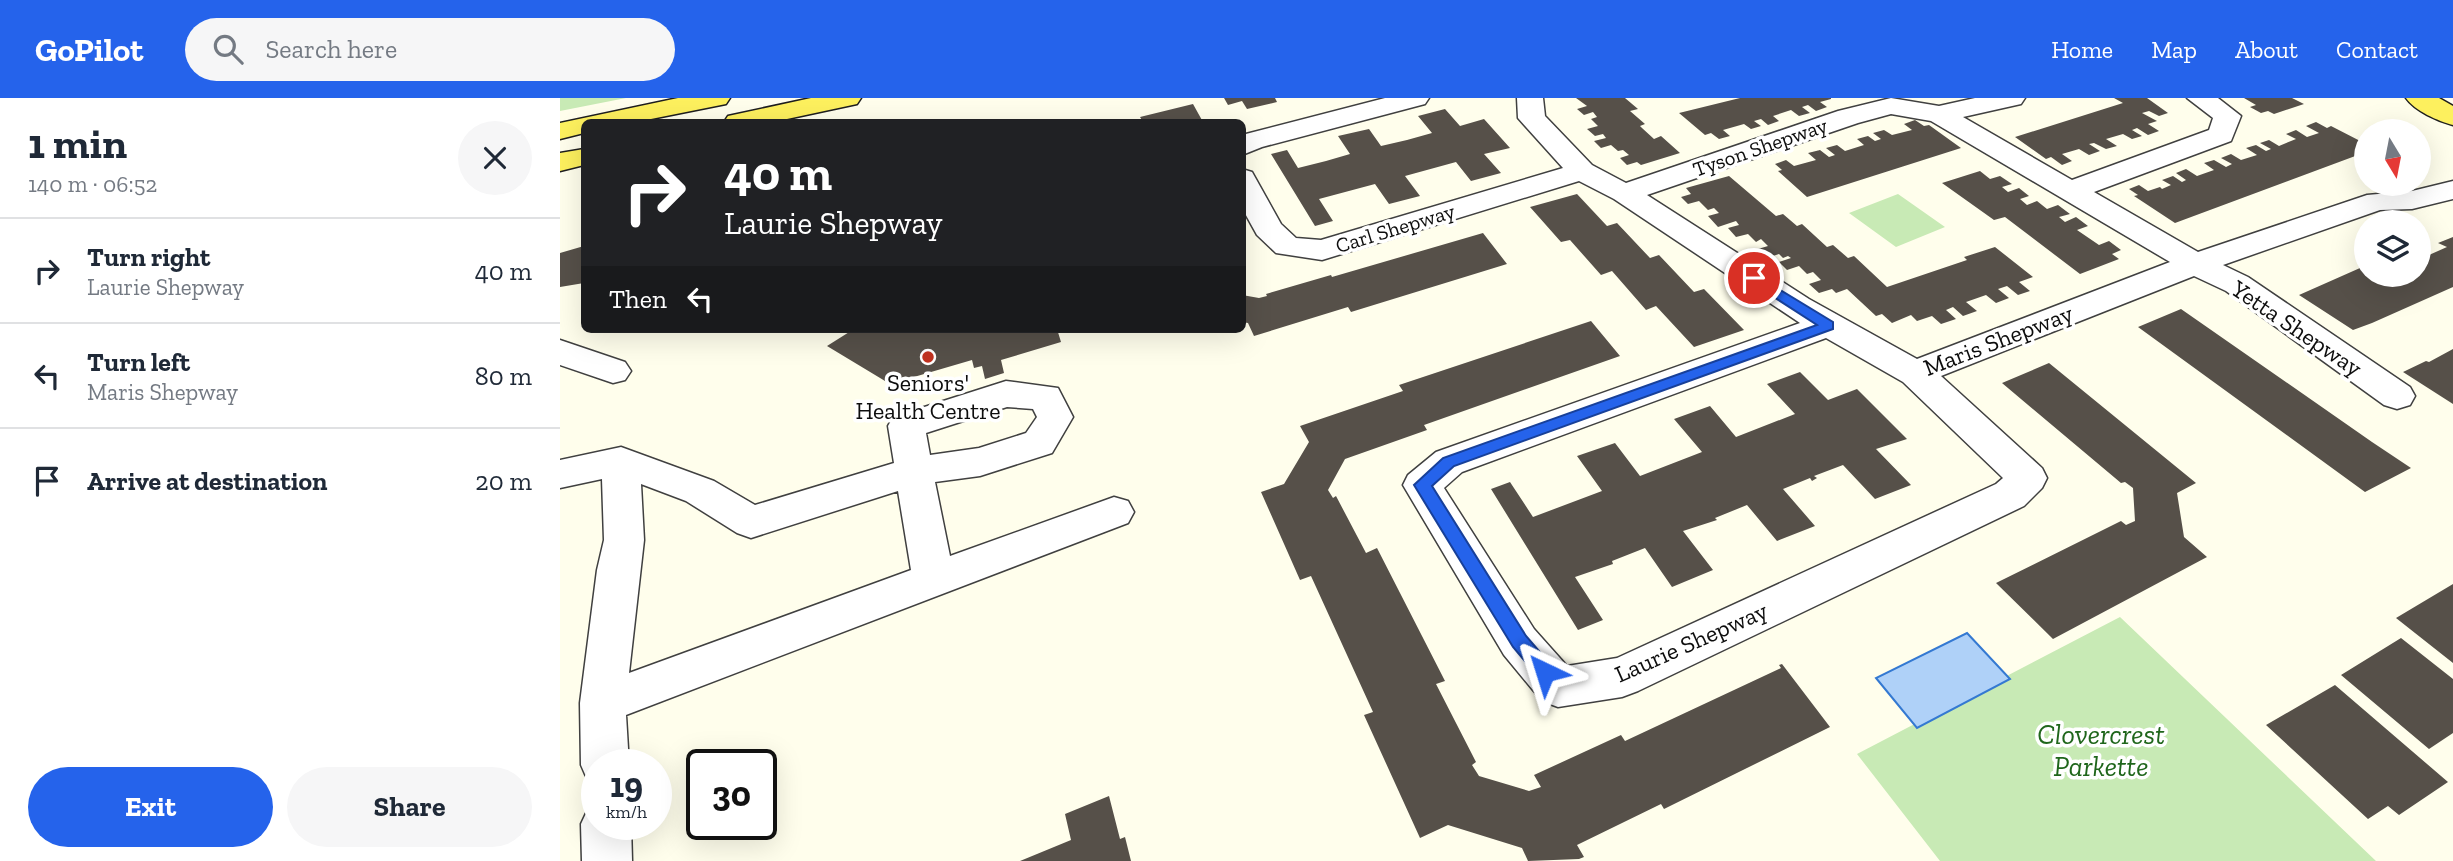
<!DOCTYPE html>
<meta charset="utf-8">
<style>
body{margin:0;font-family:"Zilla Slab",serif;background:#f6f6f7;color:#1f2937;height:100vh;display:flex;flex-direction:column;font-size:26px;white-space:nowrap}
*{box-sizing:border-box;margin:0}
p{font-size:23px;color:#747a83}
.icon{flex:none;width:38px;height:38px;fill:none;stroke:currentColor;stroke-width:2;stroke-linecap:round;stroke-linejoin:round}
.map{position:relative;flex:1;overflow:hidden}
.side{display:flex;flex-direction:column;background:#fff;width:560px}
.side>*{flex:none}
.guide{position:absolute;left:21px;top:21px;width:665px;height:214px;border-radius:10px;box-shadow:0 7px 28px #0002;background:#202124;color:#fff;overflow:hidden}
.needle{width:46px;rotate:170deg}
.fabs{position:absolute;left:1794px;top:21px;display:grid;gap:14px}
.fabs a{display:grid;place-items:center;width:77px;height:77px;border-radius:50%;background:#fff;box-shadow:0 7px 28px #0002;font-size:35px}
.speed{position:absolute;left:21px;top:651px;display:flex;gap:14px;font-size:35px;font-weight:700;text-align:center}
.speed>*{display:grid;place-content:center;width:91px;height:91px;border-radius:50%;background:#fff;box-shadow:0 7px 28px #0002;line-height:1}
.speed small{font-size:18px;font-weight:400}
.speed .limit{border:4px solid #111;border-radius:10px;background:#fff;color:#111}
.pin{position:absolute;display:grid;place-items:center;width:60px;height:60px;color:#fff;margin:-30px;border:4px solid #fff;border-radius:50%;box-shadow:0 2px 7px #0007}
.me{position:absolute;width:77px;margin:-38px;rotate:319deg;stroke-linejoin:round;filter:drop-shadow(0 0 5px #0008)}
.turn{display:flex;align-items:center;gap:24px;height:147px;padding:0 28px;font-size:32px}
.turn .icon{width:91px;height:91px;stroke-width:2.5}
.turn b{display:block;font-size:49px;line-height:60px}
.then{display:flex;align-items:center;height:66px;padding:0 28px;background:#0003;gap:14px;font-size:26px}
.round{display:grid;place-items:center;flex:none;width:74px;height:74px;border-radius:37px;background:#f6f6f7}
.overview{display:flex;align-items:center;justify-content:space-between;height:119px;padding:0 28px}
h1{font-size:42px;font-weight:800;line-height:52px}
.cta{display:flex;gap:14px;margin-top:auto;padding:14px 28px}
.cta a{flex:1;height:80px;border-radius:42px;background:#2563eb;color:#fff;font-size:28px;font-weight:800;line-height:80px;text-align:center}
.cta a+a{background:#f6f6f7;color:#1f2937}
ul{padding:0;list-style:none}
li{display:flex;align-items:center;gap:21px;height:105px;padding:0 28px;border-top:2px solid #e0e1e3}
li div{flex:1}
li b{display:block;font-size:26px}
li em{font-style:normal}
header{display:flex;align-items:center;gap:42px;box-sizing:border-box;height:98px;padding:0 35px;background:#2563eb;color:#fff}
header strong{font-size:33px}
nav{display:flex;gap:38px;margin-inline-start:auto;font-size:24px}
.search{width:490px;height:63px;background:#f6f6f7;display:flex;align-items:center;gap:18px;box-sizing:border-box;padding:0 24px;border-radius:38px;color:#747a83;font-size:26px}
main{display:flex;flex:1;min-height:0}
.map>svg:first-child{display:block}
</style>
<header>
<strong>GoPilot</strong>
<div class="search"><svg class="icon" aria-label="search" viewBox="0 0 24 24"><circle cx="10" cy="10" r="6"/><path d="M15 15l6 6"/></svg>Search here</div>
<nav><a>Home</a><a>Map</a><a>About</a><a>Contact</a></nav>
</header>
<main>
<section class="side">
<div class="overview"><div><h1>1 min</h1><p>140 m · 06:52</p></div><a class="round"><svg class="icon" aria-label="close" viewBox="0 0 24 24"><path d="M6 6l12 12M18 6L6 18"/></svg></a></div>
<ul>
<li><svg class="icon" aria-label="right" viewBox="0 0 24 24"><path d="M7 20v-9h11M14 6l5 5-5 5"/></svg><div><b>Turn right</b><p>Laurie Shepway</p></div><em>40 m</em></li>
<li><svg class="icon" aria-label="left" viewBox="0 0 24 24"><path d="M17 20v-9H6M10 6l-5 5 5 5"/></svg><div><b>Turn left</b><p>Maris Shepway</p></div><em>80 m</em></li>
<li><svg class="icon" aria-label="arrive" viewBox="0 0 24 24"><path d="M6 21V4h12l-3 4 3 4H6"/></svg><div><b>Arrive at destination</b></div><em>20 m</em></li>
</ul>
<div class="cta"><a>Exit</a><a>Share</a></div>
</section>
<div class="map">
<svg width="1893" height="763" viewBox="0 0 1893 763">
<rect width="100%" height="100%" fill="#fffeec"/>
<path fill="#c8eab5" d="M 0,0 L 66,0 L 0,13 Z
M 1338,96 L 1385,129 L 1336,149 L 1289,115 Z
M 1560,519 L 1816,763 L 1380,763 L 1297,656 Z"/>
<path fill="#afd1f8" stroke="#3479d2" stroke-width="2" d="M 1407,535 L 1450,581 L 1357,630 L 1316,580 Z"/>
<path fill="#565049" d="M 664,0 L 715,0 L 717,4 L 687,11 L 682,3 L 668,7 Z
M 1016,0 L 1065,0 L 1078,11 L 1070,13 L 1085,26 L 1080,28 L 1082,30 L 1094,41 L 1101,38 L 1120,55 L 1081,67 L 1077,64 L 1067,67 L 1060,60 L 1069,57 L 1063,52 L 1058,53 L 1051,47 L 1041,50 L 1034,43 L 1046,40 L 1043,36 L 1035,38 L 1027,31 L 1038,28 L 1031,21 L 1037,19 L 1033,14 L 1024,17 L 1017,11 L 1027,8 Z
M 1180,0 L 1271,0 L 1271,1 L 1260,4 L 1267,9 L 1256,13 L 1248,7 L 1242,9 L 1250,15 L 1239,18 L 1231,12 L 1213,18 L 1219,23 L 1208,27 L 1201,21 L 1194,23 L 1201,28 L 1191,31 L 1184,26 L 1163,32 L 1170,38 L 1159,41 L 1151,35 L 1145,37 L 1119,15 Z
M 1554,0 L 1587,0 L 1608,15 L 1599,18 L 1589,13 L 1582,15 L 1597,23 L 1588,26 L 1599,33 L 1588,37 L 1577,30 L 1572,32 L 1582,38 L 1572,41 L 1563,36 L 1546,41 L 1557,48 L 1546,51 L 1534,45 L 1529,46 L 1540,53 L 1529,57 L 1519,51 L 1502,56 L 1512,63 L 1502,67 L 1491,59 L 1486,61 L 1455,39 L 1563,5 Z
M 1684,0 L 1732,0 L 1744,6 L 1714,16 L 1708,13 L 1701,15 L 1690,9 L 1696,7 Z
M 633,6 L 643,24 L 583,24 L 580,19 Z
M 885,11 L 900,28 L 924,21 L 950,50 L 924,56 L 941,75 L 911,83 L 896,64 L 845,78 L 860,98 L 829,106 L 815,86 L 759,101 L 773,123 L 755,128 L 711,56 L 727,52 L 738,70 L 766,63 L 790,56 L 778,38 L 809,31 L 821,48 L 847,42 L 872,35 L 858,18 Z
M 1355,22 L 1364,28 L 1369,27 L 1401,50 L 1247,99 L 1218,73 L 1222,72 L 1215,66 L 1226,62 L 1234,68 L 1256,62 L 1248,55 L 1260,52 L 1269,59 L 1275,57 L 1266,50 L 1277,47 L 1285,53 L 1304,47 L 1297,41 L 1308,38 L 1315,43 L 1321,41 L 1313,35 L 1324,32 L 1332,37 L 1352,32 L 1344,26 Z
M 1756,24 L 1767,30 L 1771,28 L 1806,46 L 1806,54 L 1615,125 L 1574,98 L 1578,97 L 1569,91 L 1579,87 L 1588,93 L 1600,89 L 1602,91 L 1611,87 L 1602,82 L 1613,78 L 1622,84 L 1626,82 L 1616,75 L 1626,71 L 1637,78 L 1654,72 L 1644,65 L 1654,62 L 1666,69 L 1672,66 L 1661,60 L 1671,56 L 1681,62 L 1697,57 L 1686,50 L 1696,47 L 1706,53 L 1711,51 L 1700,45 L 1709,42 L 1719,48 L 1736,41 L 1726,36 L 1736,32 L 1747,39 L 1759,35 L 1746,28 Z
M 1420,73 L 1430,81 L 1440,78 L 1452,86 L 1442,89 L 1448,94 L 1459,90 L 1469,98 L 1460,101 L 1467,107 L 1477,103 L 1487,111 L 1498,107 L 1510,116 L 1499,119 L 1505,124 L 1516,119 L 1528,128 L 1517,132 L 1539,147 L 1549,143 L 1561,152 L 1552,156 L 1559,161 L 1520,176 L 1445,119 L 1434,122 L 1382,85 Z
M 1169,78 L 1216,118 L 1223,116 L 1237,128 L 1242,126 L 1267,149 L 1273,147 L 1288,160 L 1294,158 L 1327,189 L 1407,162 L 1404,159 L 1435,149 L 1473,179 L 1459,184 L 1470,193 L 1458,197 L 1447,188 L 1438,191 L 1449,200 L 1436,205 L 1426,197 L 1406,204 L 1417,213 L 1403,218 L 1393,209 L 1386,212 L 1396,221 L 1381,226 L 1372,218 L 1357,223 L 1351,217 L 1332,225 L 1322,216 L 1316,218 L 1287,191 L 1276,195 L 1272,191 L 1259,195 L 1249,186 L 1261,182 L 1253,174 L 1247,176 L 1239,168 L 1227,172 L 1219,164 L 1231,160 L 1228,158 L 1223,160 L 1219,156 L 1207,160 L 1198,151 L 1208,148 L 1201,141 L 1196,144 L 1188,136 L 1176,139 L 1168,130 L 1179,127 L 1176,123 L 1158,129 L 1148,118 L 1159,115 L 1154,110 L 1148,112 L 1139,103 L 1128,106 L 1121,99 L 1131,96 L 1126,90 Z
M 1017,96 L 1047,128 L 1057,125 L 1090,160 L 1099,157 L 1134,194 L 1144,191 L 1184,232 L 1134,249 L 1096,208 L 1086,212 L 1052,173 L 1041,177 L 1010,142 L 1001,144 L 970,109 Z
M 923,135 L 947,166 L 791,214 L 788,209 L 694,238 L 688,225 L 682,224 L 682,197 L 699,200 L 707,198 L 706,196 L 771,177 L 772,179 Z
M 1893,139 L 1893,189 L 1812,225 L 1793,232 L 1739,197 L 1800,170 L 1806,171 L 1806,177 L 1858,177 L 1858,151 L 1869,157 L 1887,149 L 1878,145 Z
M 24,148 L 24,185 L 0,189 L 0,155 Z
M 1621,211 L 1812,344 L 1851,370 L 1805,394 L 1578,229 Z
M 1031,223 L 1060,258 L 864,327 L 867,332 L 785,361 L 768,392 L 773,400 L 776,398 L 806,455 L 817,450 L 885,583 L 876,586 L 916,664 L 912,667 L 919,678 L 969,693 L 981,689 L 974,677 L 1061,637 L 1065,643 L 1221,570 L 1219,567 L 1222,566 L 1270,629 L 1104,711 L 1101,706 L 1017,747 L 1024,759 L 1019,761 L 968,763 L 962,750 L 888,727 L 860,740 L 804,617 L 813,614 L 751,478 L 740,482 L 701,394 L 724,386 L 749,344 L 740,328 L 843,293 L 839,287 Z
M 294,231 L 497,231 L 501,244 L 441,262 L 444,275 L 425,281 L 422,268 L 414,270 L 412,262 L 330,286 L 267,248 Z
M 1893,251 L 1893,306 L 1843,274 L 1866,263 L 1869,264 Z
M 1489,265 L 1636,385 L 1617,395 L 1624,439 L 1647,459 L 1493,541 L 1436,485 L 1561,423 L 1566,427 L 1575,423 L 1573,390 L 1565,384 L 1561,385 L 1442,285 Z
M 1240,274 L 1268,302 L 1297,291 L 1347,341 L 1316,351 L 1351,387 L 1315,401 L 1283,367 L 1254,378 L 1257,380 L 1252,383 L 1250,380 L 1223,391 L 1255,428 L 1217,443 L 1187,407 L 1155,420 L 1157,422 L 1123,433 L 1153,472 L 1112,489 L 1085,450 L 1052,463 L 1053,466 L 1047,468 L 1015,479 L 1043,522 L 1018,532 L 931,391 L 950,384 L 973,419 L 1042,393 L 1017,358 L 1055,345 L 1080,378 L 1142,354 L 1114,321 L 1150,308 L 1176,339 L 1235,316 L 1207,286 Z
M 1893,486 L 1893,565 L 1836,520 Z
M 1841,540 L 1893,581 L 1893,635 L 1869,651 L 1781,577 Z
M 1775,587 L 1888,684 L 1839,717 L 1828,708 L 1808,721 L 1706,627 Z
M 549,698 L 560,741 L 565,739 L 571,763 L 460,763 L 511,742 L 505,716 Z"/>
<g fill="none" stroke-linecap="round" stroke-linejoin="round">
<g stroke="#404040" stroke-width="3">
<path id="minor" d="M 825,0 L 869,0 L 865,6 L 702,49 L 682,57 L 682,37 Z
M 957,0 L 983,0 L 985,18 L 1032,67 L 1066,85 L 1278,13 L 1331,0 L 1379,8 L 1415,0 L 1465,0 L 1461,6 L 1403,19 L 1512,82 L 1649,32 L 1653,20 L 1627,0 L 1658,0 L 1681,18 L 1671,43 L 1534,94 L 1638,154 L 1807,97 L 1852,93 L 1893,83 L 1893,101 L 1852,111 L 1820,112 L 1663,167 L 1688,179 L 1850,289 L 1855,298 L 1850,307 L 1837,311 L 1824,307 L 1666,193 L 1634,178 L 1381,278 L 1482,370 L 1487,380 L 1482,390 L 1464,408 L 1078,593 L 1062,599 L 998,609 L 982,603 L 944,557 L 843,387 L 848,377 L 876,354 L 1240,225 L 1054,101 L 1019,83 L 762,162 L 716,155 L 697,137 L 682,110 L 682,71 L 692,74 L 721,126 L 736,140 L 761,142 L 1003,70 L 958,20 ZM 1331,16 L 1371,23 L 1610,164 L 1357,261 L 1249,201 L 1087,97 L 1298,25 ZM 1266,240 L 1343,284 L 1443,380 L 1436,386 L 1057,560 L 1007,568 L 974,531 L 884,390 L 902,374 Z
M 0,242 L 65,264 L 71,273 L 65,282 L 53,285 L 0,267 Z
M 446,283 L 498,290 L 513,319 L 492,355 L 420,378 L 375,384 L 390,458 L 554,399 L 568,403 L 574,414 L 568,425 L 66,617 L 69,667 L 37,667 L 37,686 L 28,683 L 21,667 L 20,605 L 37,472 L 44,442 L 42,381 L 0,390 L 0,362 L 61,349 L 154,383 L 195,407 L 334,365 L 328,328 L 333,319 ZM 447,309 L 473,311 L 477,319 L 466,335 L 419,350 L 370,357 L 366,335 ZM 81,386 L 126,403 L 177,435 L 191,440 L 338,393 L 351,472 L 69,575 L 84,442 Z
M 37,706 L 37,726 L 71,726 L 72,763 L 22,763 L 21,726 L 29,709 Z"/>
</g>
<g stroke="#1e1e1e" stroke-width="3">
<path id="major" d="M 118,0 L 170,0 L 166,6 L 76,24 L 24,24 L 24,35 L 0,41 L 0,25 Z
M 251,0 L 301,0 L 297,6 L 213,24 L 164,24 L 168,18 Z
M 1846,0 L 1879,0 L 1893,8 L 1893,27 C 1878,23 1855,13 1846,0 Z
M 24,51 L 24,67 L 0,73 L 0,55 Z"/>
</g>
<use href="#minor" fill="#fff" fill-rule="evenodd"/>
<use href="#major" fill="#fdf05e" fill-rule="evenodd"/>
</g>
<path fill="#2563eb" stroke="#184099" stroke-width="2" d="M 1194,176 L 1273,224 L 1273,231 L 894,368 L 872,388 L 966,538 L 992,568 L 995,574 L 992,580 L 985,582 L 979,580 L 953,549 L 854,387 L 883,360 L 1257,227 L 1189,183 L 1187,180 Z"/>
<circle fill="#c13220" stroke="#fff" stroke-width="2.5" cx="368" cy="259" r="7"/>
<g text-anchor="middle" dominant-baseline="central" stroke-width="7" stroke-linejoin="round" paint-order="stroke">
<g font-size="21" fill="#0d0d0d" stroke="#fff">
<text transform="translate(1200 49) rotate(-19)">Tyson Shepway</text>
<text transform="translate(835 130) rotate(-17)">Carl Shepway</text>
</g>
<g font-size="24" fill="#0d0d0d" stroke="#fff">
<text transform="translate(1737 230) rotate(34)">Yetta Shepway</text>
<text transform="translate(1438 242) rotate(-21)">Maris Shepway</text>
<text transform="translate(1131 544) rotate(-24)">Laurie Shepway</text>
</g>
<g font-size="24" fill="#0d0d0d" stroke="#fff">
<text x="368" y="284">Seniors'<tspan x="368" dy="28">Health Centre</tspan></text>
</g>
<g font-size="28" font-style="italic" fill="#1f661b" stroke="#fff">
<text x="1541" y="636">Clovercrest<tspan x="1541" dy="32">Parkette</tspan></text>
</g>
</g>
</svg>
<div class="fabs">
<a><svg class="needle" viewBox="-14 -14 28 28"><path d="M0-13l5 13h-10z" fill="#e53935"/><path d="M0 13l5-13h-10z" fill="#747a83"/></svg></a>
<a><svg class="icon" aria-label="layers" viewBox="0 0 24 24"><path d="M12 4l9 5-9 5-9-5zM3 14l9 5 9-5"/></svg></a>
</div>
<div class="speed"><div>19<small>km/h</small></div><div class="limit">30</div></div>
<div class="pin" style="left:1194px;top:180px;background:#d93025"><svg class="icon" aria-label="arrive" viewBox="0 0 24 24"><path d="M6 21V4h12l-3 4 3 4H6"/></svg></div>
<svg class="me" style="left:985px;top:574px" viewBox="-20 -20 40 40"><path d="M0-17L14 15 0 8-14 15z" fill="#2563eb" stroke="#fff" stroke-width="4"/></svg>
<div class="guide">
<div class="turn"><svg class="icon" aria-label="right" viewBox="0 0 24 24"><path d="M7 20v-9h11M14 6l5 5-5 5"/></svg><div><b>40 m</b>Laurie Shepway</div></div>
<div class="then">Then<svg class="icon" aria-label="left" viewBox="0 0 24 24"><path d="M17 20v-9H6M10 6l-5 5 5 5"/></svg></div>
</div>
</div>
</main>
